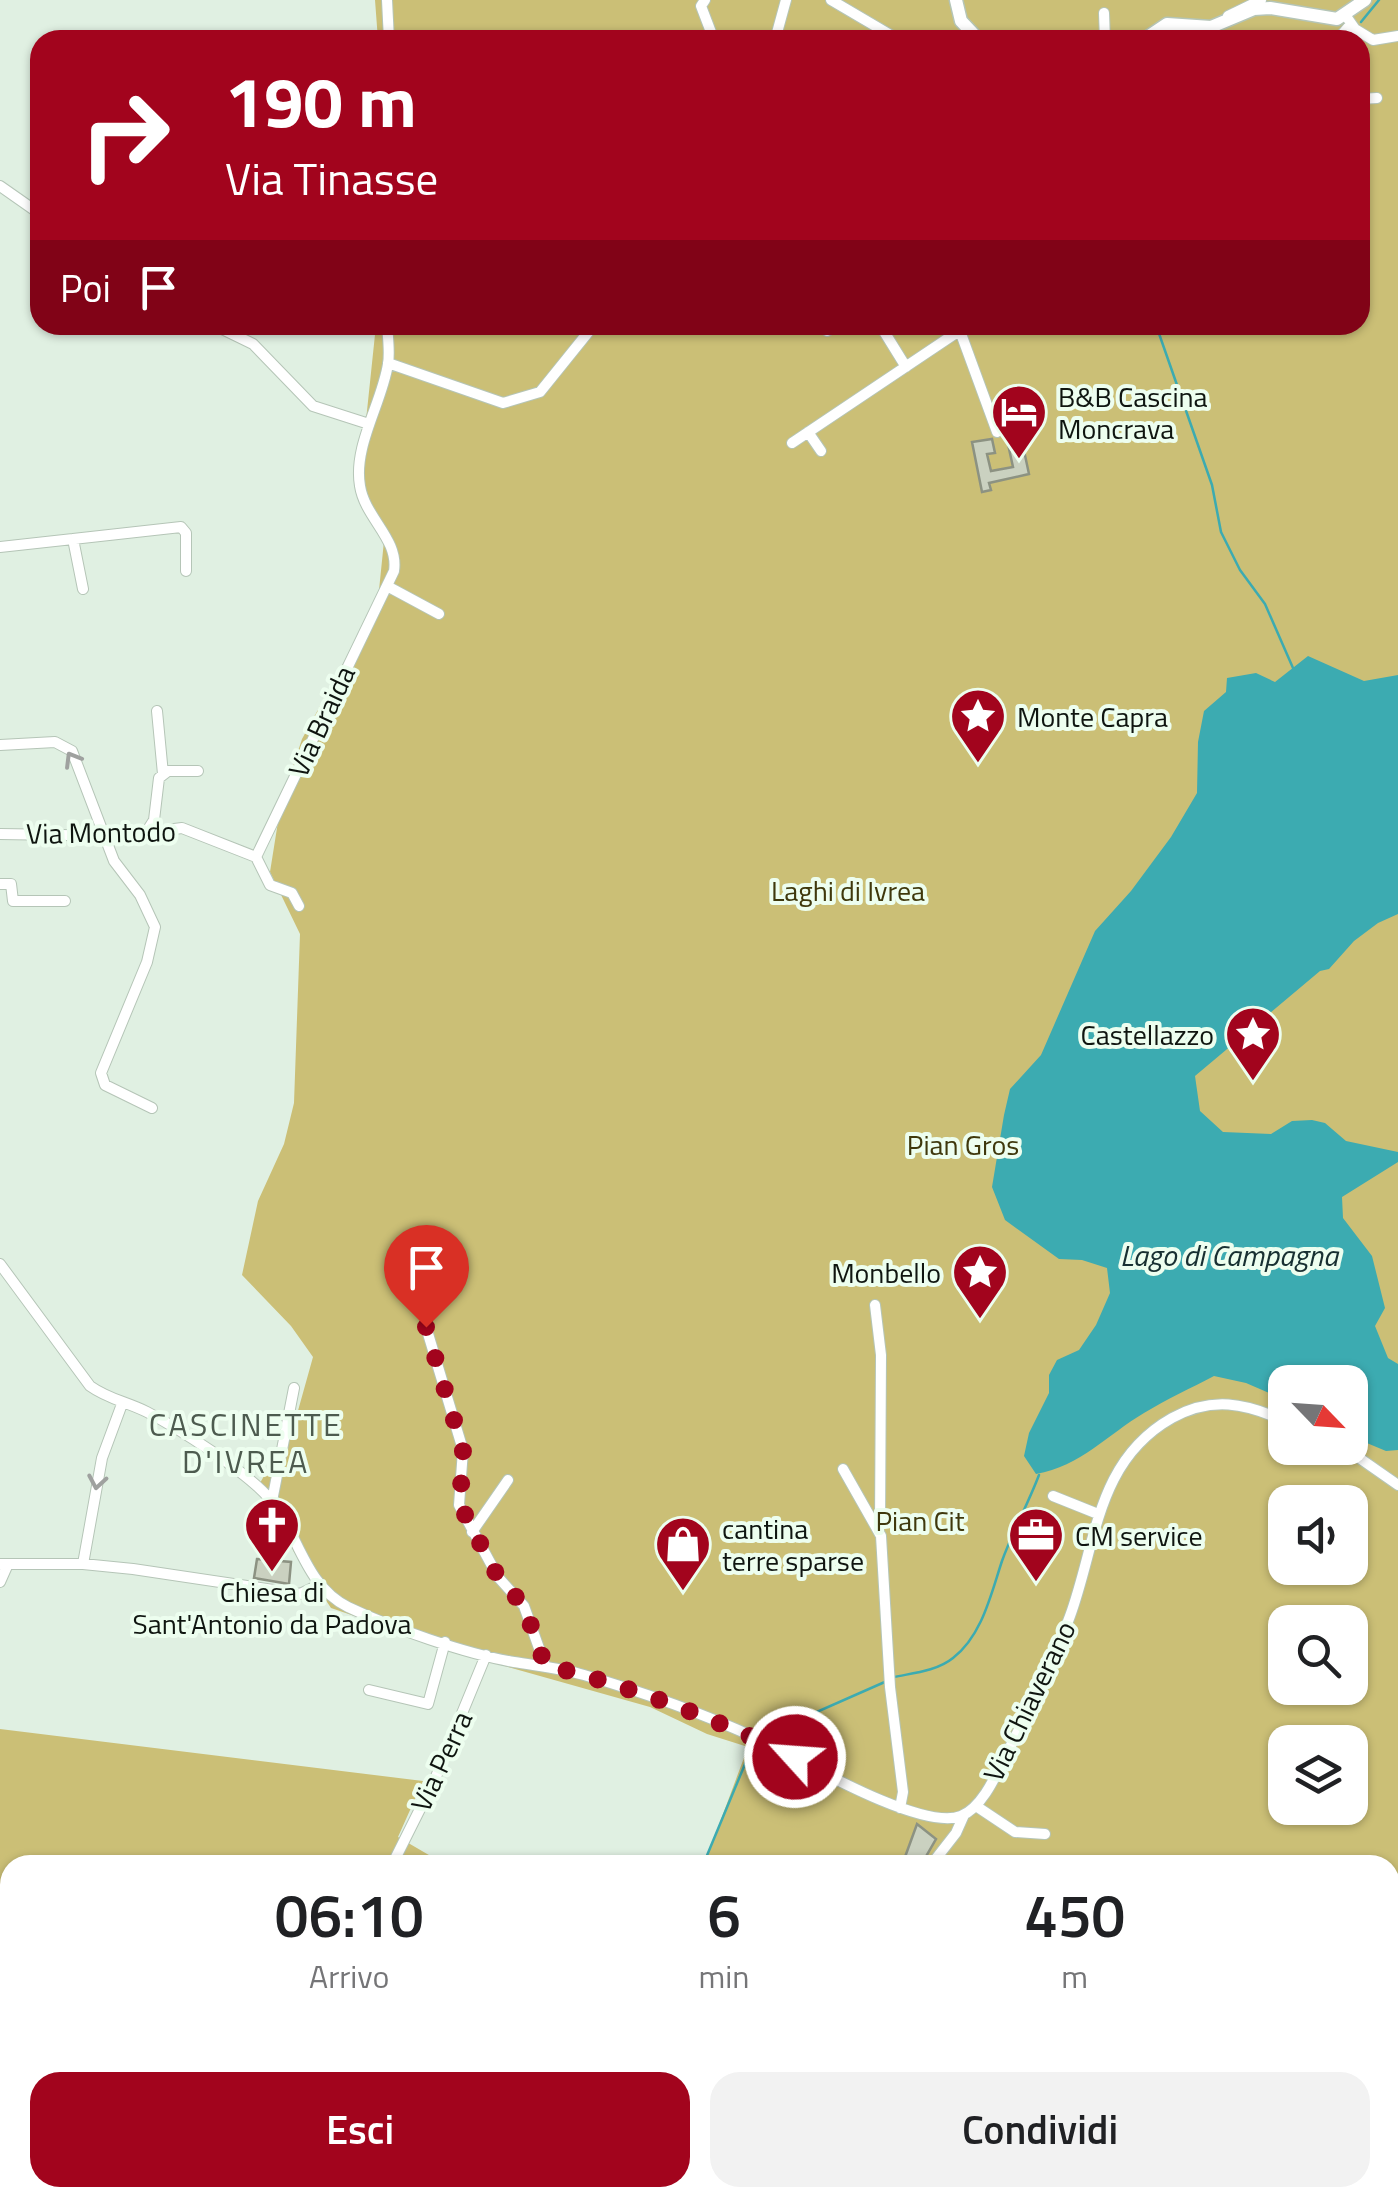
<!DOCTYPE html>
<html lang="it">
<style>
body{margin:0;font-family:"Titillium Web",sans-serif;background:#f2f2f2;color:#202124;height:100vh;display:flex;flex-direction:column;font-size:38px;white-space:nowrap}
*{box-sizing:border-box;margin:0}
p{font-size:32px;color:#757577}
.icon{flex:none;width:55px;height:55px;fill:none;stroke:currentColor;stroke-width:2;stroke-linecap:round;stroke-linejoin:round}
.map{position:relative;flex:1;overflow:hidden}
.panel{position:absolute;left:0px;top:1855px;width:1400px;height:352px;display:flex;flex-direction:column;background:#fff;border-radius:30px 30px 0 0;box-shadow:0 2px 8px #0004}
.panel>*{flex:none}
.banner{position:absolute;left:30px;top:30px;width:1340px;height:305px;border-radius:30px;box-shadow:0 2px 8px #0004;background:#a2041d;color:#fff;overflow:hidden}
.needle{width:65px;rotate:115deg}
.controls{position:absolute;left:1268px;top:1365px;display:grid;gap:20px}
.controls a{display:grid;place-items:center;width:100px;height:100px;border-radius:20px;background:#fff;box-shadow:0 2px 8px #0004;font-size:50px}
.pin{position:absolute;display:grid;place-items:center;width:85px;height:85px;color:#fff;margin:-102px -42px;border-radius:50% 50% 50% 0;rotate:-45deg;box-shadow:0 0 10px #0007}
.pin .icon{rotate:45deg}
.me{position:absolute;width:110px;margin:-55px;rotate:296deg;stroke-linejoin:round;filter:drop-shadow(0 0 8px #0008)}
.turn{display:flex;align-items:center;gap:35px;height:210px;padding:0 30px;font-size:45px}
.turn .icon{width:130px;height:130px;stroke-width:2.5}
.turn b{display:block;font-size:70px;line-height:85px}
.then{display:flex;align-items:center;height:95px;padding:0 30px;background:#0003;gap:20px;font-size:38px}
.eta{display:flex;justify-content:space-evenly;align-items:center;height:170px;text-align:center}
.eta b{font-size:60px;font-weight:600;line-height:70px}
.button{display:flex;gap:20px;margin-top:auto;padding:20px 30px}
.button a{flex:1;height:115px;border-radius:30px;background:#a2041d;color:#fff;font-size:40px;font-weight:600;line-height:115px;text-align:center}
.button a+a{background:#f2f2f2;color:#202124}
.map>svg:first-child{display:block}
</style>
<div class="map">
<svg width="1398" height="2206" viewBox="0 0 1398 2206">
<rect width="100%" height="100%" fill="#e0f0e2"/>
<path fill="#cbbf76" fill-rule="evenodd" d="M 375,0 L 1398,0 L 1398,2206 L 0,2206 L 0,1729 L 423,1781 L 398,1837 L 446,1865 L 10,1865 L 10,2198 L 1390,2198 L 1390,1865 L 704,1865 L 748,1747 L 707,1734 L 650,1707 L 483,1660 L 331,1608 L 294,1552 L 271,1502 L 257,1488 L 294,1425 L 313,1357 L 291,1326 L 242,1275 L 258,1201 L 284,1144 L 294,1103 L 300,934 L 270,872 L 281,803 L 302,739 L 378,600 L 384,541 L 359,487 L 376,325 L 1360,325 L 1360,40 L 378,40 ZM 1285,1382 L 1350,1382 L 1350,1448 L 1285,1448 ZM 1285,1502 L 1350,1502 L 1350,1568 L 1285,1568 ZM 1285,1622 L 1350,1622 L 1350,1688 L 1285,1688 ZM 1285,1742 L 1350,1742 L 1350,1808 L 1285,1808 Z"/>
<path fill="#3cabb1" d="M 1308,656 L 1364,681 L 1398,675 L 1398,914 L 1378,923 L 1354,941 L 1329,969 L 1320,971 L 1195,1076 L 1200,1111 L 1223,1132 L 1271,1134 L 1292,1121 L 1312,1120 L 1325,1123 L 1346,1141 L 1398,1152 L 1398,1162 L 1342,1197 L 1343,1218 L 1372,1256 L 1385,1308 L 1375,1326 L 1388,1358 L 1398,1364 L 1398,1450 L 1386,1451 L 1350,1436 L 1350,1382 L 1285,1382 L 1285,1400 L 1246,1383 L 1214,1376 C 1191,1388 1167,1399 1144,1413 C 1107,1435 1081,1466 1036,1474 L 1024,1456 L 1029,1433 L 1049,1393 L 1049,1375 L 1057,1360 L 1079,1350 L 1096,1325 L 1110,1293 L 1107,1268 L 1082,1260 L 1059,1259 L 1005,1220 L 992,1187 L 1004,1115 L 1010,1089 L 1041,1055 L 1095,931 L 1131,891 L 1171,837 L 1197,793 L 1198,742 L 1204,711 L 1226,692 L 1227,678 L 1256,673 L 1275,682 Z"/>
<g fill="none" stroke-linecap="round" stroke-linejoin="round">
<path stroke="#3cabb1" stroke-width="2.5" d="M 1361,22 L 1379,0
M 1156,325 L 1212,485 L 1221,532 L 1240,570 L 1265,604 L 1293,668
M 894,1677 C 913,1673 937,1671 953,1658 C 982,1636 991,1594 1002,1561 C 1012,1533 1028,1504 1039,1475
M 762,1736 L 887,1681
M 703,1865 L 755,1740
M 571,2206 L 575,2198"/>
</g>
<path fill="#cad1c0" stroke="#8c9282" stroke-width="2.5" d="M 1020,432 L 1029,474 L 989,483 L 991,490 L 982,492 L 972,442 L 992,439 L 995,453 L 987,454 L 991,471 L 1013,467 L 1006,435 Z
M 257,1559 L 291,1562 L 289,1584 L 254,1578 Z
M 917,1824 L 936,1839 L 921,1865 L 905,1857 Z"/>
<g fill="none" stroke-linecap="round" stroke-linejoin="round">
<g stroke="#b5c5b7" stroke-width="12">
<path id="minor" d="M 387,0 L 389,40
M 705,0 L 701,6 L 714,40
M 831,0 L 899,40
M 1104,13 L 1105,40
M 1228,16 L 1261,0
M 1346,16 L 1355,29 L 1373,40 L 1398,36
M 775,40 L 786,0
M 869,40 L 885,40
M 1337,40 L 1351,24
M 1360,99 L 1377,98
M 0,186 L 40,214
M 214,325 L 253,344 L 313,406 L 369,424
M 880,325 L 906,367
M 827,331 L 837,325
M 960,331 L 997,432
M 388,363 L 503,403 L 540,392 L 594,325
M 808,432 L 821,451
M 792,443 L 968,325
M 73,539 L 181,527 L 186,533 L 186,571
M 0,547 L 73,539 L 83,589
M 387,586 L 439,614
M 157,711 L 163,774
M 0,745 L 55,742 L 72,751 L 114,861 L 140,895 L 155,927 L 147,962 L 101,1073 L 105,1085 L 152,1108
M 147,831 L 154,820 L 159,778 L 168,771 L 198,771
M 0,834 L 120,836 L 182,828 L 256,857
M 256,857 L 394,571 C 399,539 365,518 360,486 C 353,446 382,403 388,364 C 390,352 388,338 387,325
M 256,857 L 270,885 L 292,893 L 299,906
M 0,884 L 11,884 L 13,901 L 65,901
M 0,1264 L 90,1386 C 108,1399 127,1402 147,1412 C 180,1429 247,1472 270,1499 C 299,1534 304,1585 348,1607 C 392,1628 466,1654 514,1662 C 538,1666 561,1668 584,1675 C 639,1691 704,1714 756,1738 C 797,1758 921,1832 961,1816 C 983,1807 997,1773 1007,1753 C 1030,1708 1053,1663 1070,1616 C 1097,1542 1096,1461 1172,1418 C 1212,1396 1245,1403 1285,1421
M 875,1305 L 881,1355 L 880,1525
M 426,1327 L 463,1450 L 459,1505 L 498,1577 L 524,1606 L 545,1665
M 1345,1448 L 1398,1485
M 843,1469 L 881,1536 L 890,1687 L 903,1792 L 900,1808
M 1053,1496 L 1098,1514
M 272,1501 L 294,1388
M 472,1532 L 508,1480
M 0,1564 L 83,1564 L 133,1569 L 300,1594 L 319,1585
M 83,1564 L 102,1458 L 122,1404
M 0,1582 L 8,1564
M 369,1690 L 428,1704 L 445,1642
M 976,1806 L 1015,1832 L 1045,1834
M 392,1865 L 435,1779 L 486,1655
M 931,1865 L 956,1833 L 964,1815
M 180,2206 L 188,2198"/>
</g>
<g stroke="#b5c5b7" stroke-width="15">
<path id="major" d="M 956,0 L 961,21 L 979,40
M 1143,40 L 1167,24 L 1211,27 L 1254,9 L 1270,8 L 1337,19 L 1365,0"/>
</g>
<use href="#minor" stroke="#fff" stroke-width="10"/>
<use href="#major" stroke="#fff" stroke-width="12"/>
</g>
<defs><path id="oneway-chevron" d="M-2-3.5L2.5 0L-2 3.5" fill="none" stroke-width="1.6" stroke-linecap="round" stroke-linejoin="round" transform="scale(2.5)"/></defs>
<g stroke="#9fa19f">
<use href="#oneway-chevron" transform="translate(72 759) rotate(-121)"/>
<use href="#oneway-chevron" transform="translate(97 1482) rotate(100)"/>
</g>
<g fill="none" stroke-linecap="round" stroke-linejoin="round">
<path stroke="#a2041d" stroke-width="18" stroke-dasharray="0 32.4" d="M 426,1327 L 463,1450 L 460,1505 L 498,1577 L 524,1606 L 545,1665 C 630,1686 716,1719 795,1757"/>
</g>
<defs>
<g id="hotel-pin" transform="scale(2.875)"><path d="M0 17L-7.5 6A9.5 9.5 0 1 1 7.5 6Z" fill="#a2041d" stroke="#edfeef"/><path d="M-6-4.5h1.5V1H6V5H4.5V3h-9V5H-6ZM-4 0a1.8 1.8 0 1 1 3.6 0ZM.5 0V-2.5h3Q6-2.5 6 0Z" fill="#fff"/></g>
<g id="sight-pin" transform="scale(2.875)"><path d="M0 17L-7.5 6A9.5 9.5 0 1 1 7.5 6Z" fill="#a2041d" stroke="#edfeef"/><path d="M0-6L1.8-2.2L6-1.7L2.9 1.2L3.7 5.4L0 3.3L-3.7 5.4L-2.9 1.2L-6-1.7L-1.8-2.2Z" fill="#fff"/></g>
<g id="church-pin" transform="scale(2.875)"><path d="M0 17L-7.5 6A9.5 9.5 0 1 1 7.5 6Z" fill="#a2041d" stroke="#edfeef"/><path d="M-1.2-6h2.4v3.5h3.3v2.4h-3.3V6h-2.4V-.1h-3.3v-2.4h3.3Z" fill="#fff"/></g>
<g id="office-pin" transform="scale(2.875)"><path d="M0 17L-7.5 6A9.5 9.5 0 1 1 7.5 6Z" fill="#a2041d" stroke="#edfeef"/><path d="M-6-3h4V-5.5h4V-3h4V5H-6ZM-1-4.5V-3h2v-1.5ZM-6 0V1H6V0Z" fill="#fff"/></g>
<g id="shop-pin" transform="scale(2.875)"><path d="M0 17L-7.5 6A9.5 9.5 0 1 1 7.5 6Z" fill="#a2041d" stroke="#edfeef"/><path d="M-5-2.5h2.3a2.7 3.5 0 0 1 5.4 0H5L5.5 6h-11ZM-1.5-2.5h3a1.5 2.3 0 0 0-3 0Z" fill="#fff"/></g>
</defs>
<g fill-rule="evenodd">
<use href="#hotel-pin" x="1019" y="412"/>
<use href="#sight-pin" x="978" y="716"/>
<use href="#sight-pin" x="1253" y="1034"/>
<use href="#sight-pin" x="980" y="1272"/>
<use href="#church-pin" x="272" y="1525"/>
<use href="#office-pin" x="1036" y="1535"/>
<use href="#shop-pin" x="683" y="1544"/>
</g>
<g text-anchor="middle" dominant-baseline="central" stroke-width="8" stroke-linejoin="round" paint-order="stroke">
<g font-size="28" fill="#0f1510" stroke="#edfeef" text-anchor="start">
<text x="1058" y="396">B&amp;B Cascina<tspan x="1058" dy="32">Moncrava</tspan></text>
<text x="1017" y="716">Monte Capra</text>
<text x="1214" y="1034" text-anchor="end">Castellazzo</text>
<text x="941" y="1272" text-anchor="end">Monbello</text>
<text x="722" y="1528">cantina<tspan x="722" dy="32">terre sparse</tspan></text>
<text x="1075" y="1535">CM service</text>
<text x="272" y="1591" text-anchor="middle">Chiesa di<tspan x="272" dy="32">Sant'Antonio da Padova</tspan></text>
</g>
<g font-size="28" fill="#0f1510" stroke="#edfeef">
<text transform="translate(321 721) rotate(-65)">Via Braida</text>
<text transform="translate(101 832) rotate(-1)">Via Montodo</text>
<text transform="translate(1029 1701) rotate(-64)">Via Chiaverano</text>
<text transform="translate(441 1761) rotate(-65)">Via Perra</text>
</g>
<g font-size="28" fill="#3f380c" stroke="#edfeef">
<text x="848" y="890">Laghi di Ivrea</text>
<text x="963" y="1144">Pian Gros</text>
<text x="920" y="1520">Pian Cit</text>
</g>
<g font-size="30" font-style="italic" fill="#183032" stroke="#edfeef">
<text x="1229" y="1255">Lago di Campagna</text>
</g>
<g font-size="32" letter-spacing="2.5" fill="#4d5b4f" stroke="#edfeef">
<text x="246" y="1424">CASCINETTE<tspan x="246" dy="37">D'IVREA</tspan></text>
</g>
</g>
</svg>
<div class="controls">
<a><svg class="needle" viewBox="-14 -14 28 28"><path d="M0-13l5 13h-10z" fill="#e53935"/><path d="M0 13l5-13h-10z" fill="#757577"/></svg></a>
<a><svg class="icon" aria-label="sound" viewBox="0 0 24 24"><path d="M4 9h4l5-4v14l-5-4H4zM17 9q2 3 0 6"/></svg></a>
<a><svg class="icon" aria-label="search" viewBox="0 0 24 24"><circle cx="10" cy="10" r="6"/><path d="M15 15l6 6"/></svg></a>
<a><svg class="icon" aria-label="layers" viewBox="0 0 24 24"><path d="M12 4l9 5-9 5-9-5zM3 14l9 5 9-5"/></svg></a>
</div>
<div class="pin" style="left:426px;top:1327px;background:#d93025"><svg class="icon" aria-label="arrive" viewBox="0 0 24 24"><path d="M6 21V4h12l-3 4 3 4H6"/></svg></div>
<svg class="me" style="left:795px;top:1757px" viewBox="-20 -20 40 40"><circle r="17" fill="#a2041d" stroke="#fff" stroke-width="3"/><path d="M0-11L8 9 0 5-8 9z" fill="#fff"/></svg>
<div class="banner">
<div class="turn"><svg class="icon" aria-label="right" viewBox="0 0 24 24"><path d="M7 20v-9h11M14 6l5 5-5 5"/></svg><div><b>190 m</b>Via Tinasse</div></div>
<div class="then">Poi<svg class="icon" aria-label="arrive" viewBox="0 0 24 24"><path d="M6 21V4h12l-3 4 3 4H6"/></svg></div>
</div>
<section class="panel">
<div class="eta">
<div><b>06:10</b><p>Arrivo</p></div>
<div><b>6</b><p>min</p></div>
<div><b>450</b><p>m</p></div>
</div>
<div class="button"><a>Esci</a><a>Condividi</a></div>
</section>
</div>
